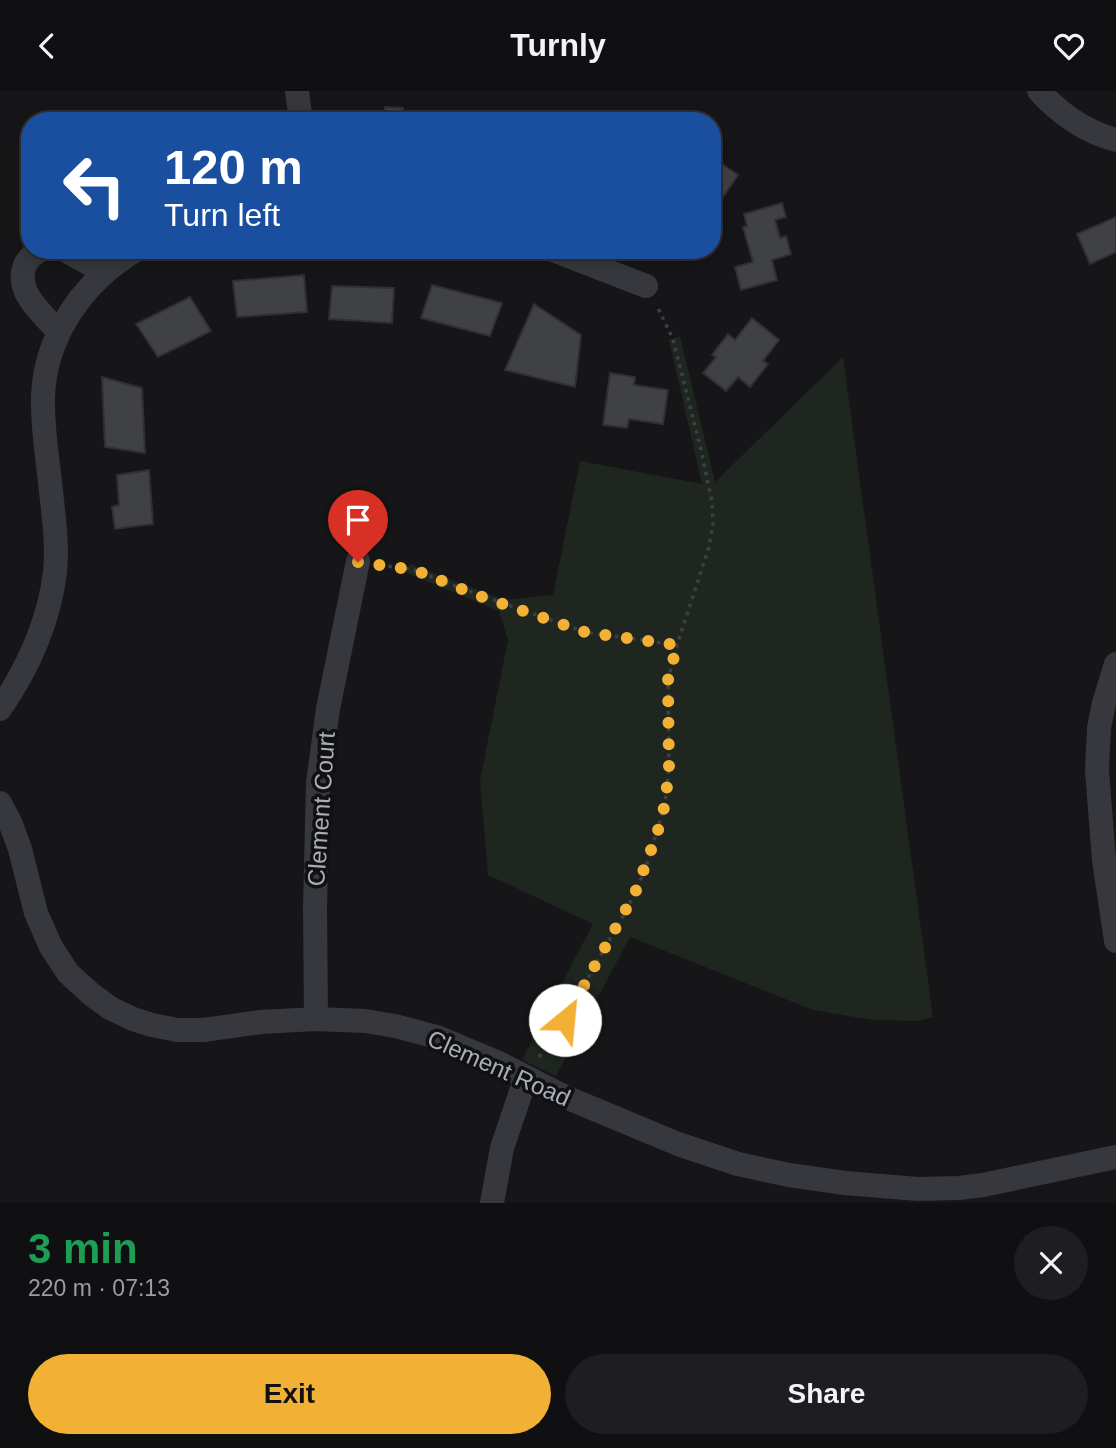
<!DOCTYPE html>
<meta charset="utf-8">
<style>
body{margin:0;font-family:Arial,sans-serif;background:#1e1e20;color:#f1f3f6;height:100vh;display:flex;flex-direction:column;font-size:26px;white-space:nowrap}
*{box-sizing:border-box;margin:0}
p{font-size:23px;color:#9c9d9f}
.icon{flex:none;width:38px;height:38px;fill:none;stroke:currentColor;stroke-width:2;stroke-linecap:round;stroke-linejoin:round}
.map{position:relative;height:1112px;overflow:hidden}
.drawer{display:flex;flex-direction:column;background:#101012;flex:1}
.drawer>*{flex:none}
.top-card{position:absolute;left:21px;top:21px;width:700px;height:147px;border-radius:28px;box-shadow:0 4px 18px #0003,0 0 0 2px #303032;background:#1a4fa0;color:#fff;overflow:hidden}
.pin{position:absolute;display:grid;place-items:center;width:60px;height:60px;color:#fff;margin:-72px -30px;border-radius:50% 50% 50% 0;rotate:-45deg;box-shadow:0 0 7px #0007}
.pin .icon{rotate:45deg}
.me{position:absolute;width:77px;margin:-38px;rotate:28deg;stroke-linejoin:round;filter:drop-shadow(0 0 5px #0008)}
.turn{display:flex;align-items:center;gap:24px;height:147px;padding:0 28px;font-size:32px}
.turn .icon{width:91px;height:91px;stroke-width:2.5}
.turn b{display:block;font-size:49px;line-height:60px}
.round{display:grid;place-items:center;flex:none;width:74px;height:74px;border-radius:37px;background:#1e1e20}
.head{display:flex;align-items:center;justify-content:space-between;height:119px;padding:0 28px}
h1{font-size:42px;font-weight:700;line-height:52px;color:#1e9e55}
.cta{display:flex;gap:14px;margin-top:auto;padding:14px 28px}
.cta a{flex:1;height:80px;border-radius:42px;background:#f2b134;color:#111;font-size:28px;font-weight:700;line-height:80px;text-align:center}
.cta a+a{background:#1e1e20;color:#f1f3f6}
header{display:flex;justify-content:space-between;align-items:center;height:91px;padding:0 28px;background:#101012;font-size:32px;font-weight:700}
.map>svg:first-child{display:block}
</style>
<header><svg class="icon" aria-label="back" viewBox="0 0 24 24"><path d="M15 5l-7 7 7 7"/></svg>Turnly<svg class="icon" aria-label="heart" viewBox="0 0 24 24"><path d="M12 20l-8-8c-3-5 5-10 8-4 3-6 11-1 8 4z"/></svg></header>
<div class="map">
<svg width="1116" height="1112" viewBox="0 0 1116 1112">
<rect width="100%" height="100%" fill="#161618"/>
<path fill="#1e261f" d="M 680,245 L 715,391 L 843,266 L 933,926 L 918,930 L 873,929 L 813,919 L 630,846 L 556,985 L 522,969 L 593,833 L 488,784 L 480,689 L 508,549 L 499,520 L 407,482 L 410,473 L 504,509 L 553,504 L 580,370 L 702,393 L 669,249 Z"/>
<path fill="#404145" stroke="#303034" stroke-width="2" d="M 385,16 L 403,17 L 403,23 L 424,24 L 424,26 L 433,27 L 433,30 L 385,30 Z
M 712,66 L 738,84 L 712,122 Z
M 782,112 L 786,126 L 775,129 L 780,147 L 786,145 L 791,163 L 772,169 L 777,189 L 741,199 L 735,176 L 753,171 L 743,136 L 747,135 L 744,123 Z
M 1116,126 L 1116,161 L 1090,173 L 1077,143 Z
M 304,184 L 307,221 L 237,226 L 233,190 Z
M 432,194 L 502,212 L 490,245 L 421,227 Z
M 332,195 L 394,197 L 392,232 L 329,228 Z
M 190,206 L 211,240 L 158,266 L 136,233 Z
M 534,213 L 581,244 L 575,296 L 505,279 Z
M 752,227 L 779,249 L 763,270 L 768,273 L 750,296 L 738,286 L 726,300 L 703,282 L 716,266 L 712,264 L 728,243 L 735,249 Z
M 610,282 L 635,286 L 634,294 L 668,299 L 663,333 L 629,328 L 627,337 L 603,334 Z
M 102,286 L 142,297 L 145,362 L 105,356 Z
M 149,379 L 153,433 L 115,438 L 112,416 L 119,414 L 117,384 Z"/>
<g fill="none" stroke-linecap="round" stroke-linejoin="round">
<path stroke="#3d3f44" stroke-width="3.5" stroke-dasharray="3.5 5" stroke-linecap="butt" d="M 380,474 L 415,479 L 449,493 L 585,541 L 677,554
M 539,966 L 564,929 L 622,827 L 635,802 L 647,773 L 665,713 L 669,677 L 668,589 L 677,554 L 709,456 L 713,433 L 712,411 L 701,359 L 673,248 L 657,215"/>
<path stroke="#37383d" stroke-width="24" d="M 297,0 L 301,30
M 1039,0 C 1060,23 1086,41 1116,49
M 41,159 C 34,162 29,166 25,174 C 14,201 43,223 59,241
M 65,159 L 104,181
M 553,159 L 646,195
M 1116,573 L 1104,612 L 1099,637 L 1097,679 L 1104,769 L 1116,850
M 0,618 C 28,577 49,531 55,481 C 58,451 53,421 50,391 C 47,363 42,334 43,306 C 45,244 84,190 136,159
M 0,712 L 10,731 L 20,758 L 36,822 L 51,856 L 68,882 L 91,903 L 110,917 L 133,928 L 152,934 L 177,939 L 203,939 L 261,931 L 316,928 L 365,930 L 395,935 L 437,946 L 499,972 L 563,1005 L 678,1053 L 738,1073 L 789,1084 L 845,1092 L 918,1098 L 959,1097 L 983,1094 L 1116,1066
M 316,928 L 315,816 L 318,692 L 328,618 L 358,470
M 492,1112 L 502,1057 L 526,986"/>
</g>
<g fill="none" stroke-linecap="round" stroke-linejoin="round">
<path stroke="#f2b134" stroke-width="12" stroke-dasharray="0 21.6" d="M 358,471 L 415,479 L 474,503 L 585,541 L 677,554 L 668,589 L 669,677 L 665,713 L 657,743 L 635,802 L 565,929"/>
</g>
<g text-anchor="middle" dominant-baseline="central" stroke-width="7" stroke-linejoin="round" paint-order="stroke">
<g font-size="24" fill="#a8adb8" stroke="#111113">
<text transform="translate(321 718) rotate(-86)">Clement Court</text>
<text transform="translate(499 977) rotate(24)">Clement Road</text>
</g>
</g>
</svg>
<div class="pin" style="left:358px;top:471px;background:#d93025"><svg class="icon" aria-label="arrive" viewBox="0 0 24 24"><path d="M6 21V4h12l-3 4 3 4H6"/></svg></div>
<svg class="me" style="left:565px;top:929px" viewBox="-20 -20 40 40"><circle r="19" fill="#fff"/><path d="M0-13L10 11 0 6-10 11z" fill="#f2b134"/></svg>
<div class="top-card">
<div class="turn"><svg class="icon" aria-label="left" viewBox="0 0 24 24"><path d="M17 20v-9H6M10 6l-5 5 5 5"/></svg><div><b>120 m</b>Turn left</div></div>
</div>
</div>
<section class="drawer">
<div class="head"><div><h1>3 min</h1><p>220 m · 07:13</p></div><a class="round"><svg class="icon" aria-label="close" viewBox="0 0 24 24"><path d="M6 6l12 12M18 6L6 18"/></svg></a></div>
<div class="cta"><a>Exit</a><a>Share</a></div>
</section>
